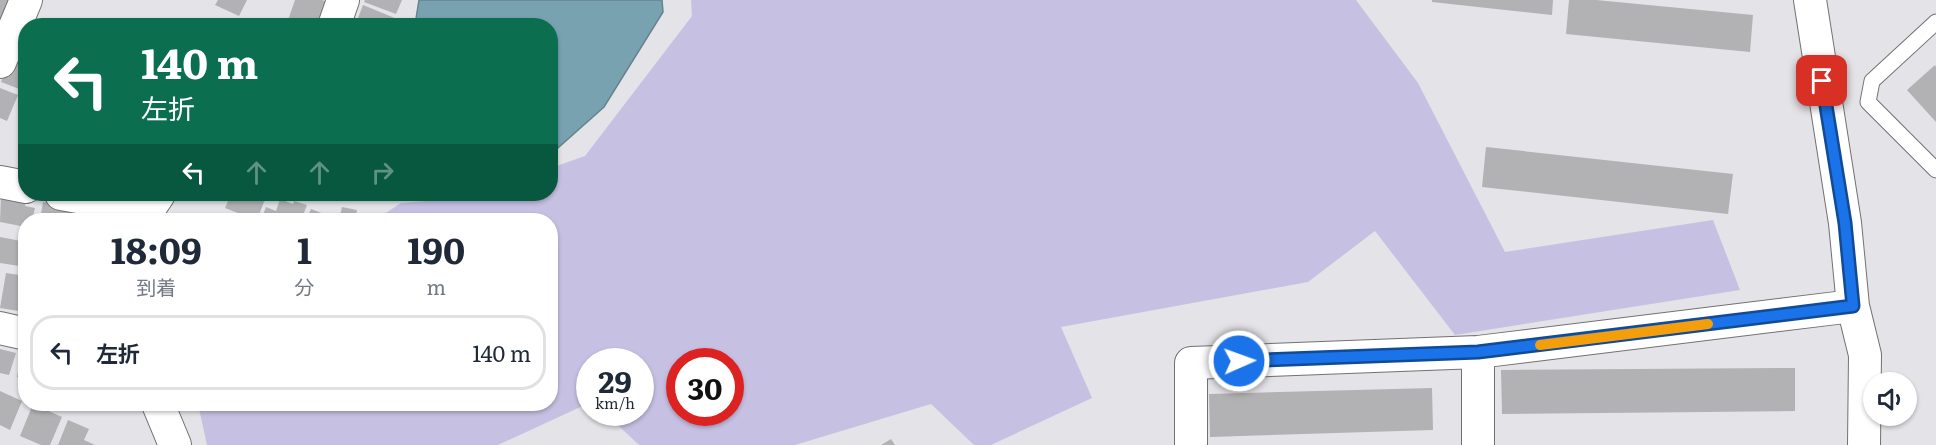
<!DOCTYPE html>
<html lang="ja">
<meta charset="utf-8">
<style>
body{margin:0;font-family:Literata,"Noto Sans JP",serif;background:#f6f6f7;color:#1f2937;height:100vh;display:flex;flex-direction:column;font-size:22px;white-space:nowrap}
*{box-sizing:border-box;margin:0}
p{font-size:20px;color:#747a83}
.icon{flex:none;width:33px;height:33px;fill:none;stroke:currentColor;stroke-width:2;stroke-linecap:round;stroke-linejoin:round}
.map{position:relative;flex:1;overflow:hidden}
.side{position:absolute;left:18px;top:213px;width:540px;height:198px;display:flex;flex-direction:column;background:#fff;border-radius:24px;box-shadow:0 2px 4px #0004}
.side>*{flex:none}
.top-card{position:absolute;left:18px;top:18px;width:540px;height:183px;border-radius:24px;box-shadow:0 2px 4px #0004;background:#0b6e4f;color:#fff;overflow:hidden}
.controls{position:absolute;left:1863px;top:372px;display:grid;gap:12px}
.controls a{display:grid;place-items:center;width:54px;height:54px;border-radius:50%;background:#fff;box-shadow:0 2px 4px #0004;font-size:30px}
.speed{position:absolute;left:576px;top:348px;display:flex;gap:12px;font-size:30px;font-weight:700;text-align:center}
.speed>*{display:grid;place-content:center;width:78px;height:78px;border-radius:50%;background:#fff;box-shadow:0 2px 4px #0004;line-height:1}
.speed small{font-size:15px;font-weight:400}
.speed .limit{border:9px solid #d22;background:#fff;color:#111}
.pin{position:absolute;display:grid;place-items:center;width:51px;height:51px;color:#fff;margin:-26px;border-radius:12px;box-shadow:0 3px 9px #0006}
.me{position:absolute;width:66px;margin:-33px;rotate:88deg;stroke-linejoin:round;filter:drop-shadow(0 0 4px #0008)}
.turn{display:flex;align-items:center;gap:21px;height:126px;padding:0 24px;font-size:27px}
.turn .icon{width:78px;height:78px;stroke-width:2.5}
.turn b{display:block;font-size:42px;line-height:51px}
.lanes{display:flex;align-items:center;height:57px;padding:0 24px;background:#0003;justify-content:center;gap:30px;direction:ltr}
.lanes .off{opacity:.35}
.eta{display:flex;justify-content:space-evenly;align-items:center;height:102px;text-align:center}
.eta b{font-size:36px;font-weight:700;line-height:42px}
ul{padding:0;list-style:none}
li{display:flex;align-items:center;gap:18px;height:75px;margin:0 12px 9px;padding:0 12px;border:3px solid #e0e1e3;border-radius:24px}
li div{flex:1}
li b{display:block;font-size:22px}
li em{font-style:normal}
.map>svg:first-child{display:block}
</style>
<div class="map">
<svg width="1936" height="445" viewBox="0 0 1936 445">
<rect width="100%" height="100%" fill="#e4e3e7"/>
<path fill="#c6c1e3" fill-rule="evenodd" d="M 691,0 L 1356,0 L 1418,83 L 1505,252 L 1713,220 L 1740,290 L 1455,335 L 1375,231 L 1308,282 L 1061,327 L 1092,398 L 991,445 L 974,445 L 931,404 L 795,445 L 639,445 L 605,413 L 640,412 L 640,362 L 590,362 L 589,403 L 498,445 L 207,445 L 198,404 L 550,404 L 550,220 L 375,220 L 401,203 L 515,194 L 550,194 L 551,168 L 585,156 L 692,16 ZM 680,362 L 730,362 L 730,412 L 680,412 Z"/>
<path fill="#79a2b1" stroke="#66838e" stroke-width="1.5" d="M 419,0 L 662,0 L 663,12 L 604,107 L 551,154 L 550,26 L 415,25 Z"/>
<path fill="#b2b1b4" d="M 0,0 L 9,0 L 0,21 Z
M 218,0 L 247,0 L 239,16 L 215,5 Z
M 295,0 L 322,0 L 327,2 L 318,26 L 286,26 Z
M 365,0 L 402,0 L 396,14 L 364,2 Z
M 1432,0 L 1553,0 L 1552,15 L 1432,2 Z
M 1569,0 L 1596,0 L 1753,15 L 1750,52 L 1566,34 Z
M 363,5 L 402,21 L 400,26 L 355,26 Z
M 14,51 L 26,56 L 26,82 L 22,90 L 1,82 Z
M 1935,65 L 1936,67 L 1936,122 L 1907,90 Z
M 0,88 L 18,95 L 7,121 L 0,118 Z
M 1486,147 L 1733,174 L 1728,214 L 1482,187 Z
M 231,194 L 267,194 L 257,220 L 246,220 L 248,217 L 225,208 Z
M 320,194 L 340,194 L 337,200 Z
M 1,196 L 26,201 L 25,206 L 35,208 L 32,220 L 26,220 L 26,227 L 0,222 Z
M 280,199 L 293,204 L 294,201 L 307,205 L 301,220 L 261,220 L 266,207 L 276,211 Z
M 43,202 L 70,207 L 68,220 L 40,220 Z
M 342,207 L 357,210 L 355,220 L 339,220 Z
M 311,209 L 332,217 L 331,220 L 306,220 Z
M 0,237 L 26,242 L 26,267 L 0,263 Z
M 6,273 L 26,276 L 25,312 L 0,308 Z
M 0,349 L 16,353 L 9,375 L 0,373 Z
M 20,364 L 26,366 L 26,379 L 17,377 Z
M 1795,368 L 1795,411 L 1502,414 L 1501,370 Z
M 1432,388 L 1433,430 L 1210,437 L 1209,394 Z
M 0,391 L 22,401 L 10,430 L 0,425 Z
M 33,404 L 62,417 L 50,445 L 41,445 L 20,436 Z
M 68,420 L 89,429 L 84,440 L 95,445 L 58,445 Z
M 891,439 L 895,445 L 881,445 Z"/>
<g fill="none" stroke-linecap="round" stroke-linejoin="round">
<g stroke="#717174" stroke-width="17">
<path id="service" d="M 1936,22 L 1872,81 L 1868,102 L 1936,170"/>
</g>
<g stroke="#717174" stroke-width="34">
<path id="minor" d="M 1810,0 L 1845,223 L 1853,306 L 1865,355 L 1864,445
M 334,26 L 343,0
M 0,62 L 26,0
M 0,182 L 26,187
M 61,194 L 100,201 L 151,206 L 159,194
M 0,328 L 26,334
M 158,404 L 175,445
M 1191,445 L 1191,363 L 1478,352 L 1853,306
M 1478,445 L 1478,352"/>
</g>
<use href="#service" stroke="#fff" stroke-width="15"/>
<use href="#minor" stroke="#fff" stroke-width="32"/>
</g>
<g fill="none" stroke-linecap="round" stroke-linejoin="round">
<g stroke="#114b97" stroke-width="15">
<path id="route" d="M 1239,361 L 1478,352 L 1853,306 L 1845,223 L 1822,81"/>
</g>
<use href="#route" stroke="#1a73e8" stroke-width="10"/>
<path stroke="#f59e0b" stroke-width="10" d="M 1540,345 L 1708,324"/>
</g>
</svg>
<div class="controls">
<a><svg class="icon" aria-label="sound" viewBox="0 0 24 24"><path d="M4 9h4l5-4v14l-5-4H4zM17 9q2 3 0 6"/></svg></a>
</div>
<div class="speed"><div>29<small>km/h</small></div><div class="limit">30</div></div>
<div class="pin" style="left:1822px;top:81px;background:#d93025"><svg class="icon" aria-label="arrive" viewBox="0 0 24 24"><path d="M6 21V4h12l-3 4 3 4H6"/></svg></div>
<svg class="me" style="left:1239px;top:361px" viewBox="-20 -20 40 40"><circle r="17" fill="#1a73e8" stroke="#fff" stroke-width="3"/><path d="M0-11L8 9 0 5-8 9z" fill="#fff"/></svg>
<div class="top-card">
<div class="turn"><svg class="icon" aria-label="left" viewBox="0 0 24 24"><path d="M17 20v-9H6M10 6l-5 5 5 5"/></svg><div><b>140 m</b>左折</div></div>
<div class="lanes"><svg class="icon" aria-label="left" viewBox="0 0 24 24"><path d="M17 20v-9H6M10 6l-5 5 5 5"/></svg><svg class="icon off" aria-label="ahead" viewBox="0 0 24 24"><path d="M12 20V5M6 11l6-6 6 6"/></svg><svg class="icon off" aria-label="ahead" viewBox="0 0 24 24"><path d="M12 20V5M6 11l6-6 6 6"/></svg><svg class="icon off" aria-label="right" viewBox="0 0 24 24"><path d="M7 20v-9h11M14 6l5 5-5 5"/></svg></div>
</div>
<section class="side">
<div class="eta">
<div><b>18:09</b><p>到着</p></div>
<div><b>1</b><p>分</p></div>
<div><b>190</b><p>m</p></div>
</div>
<ul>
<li><svg class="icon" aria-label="left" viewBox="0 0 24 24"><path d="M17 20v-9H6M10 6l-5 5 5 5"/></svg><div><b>左折</b></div><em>140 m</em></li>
</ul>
</section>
</div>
